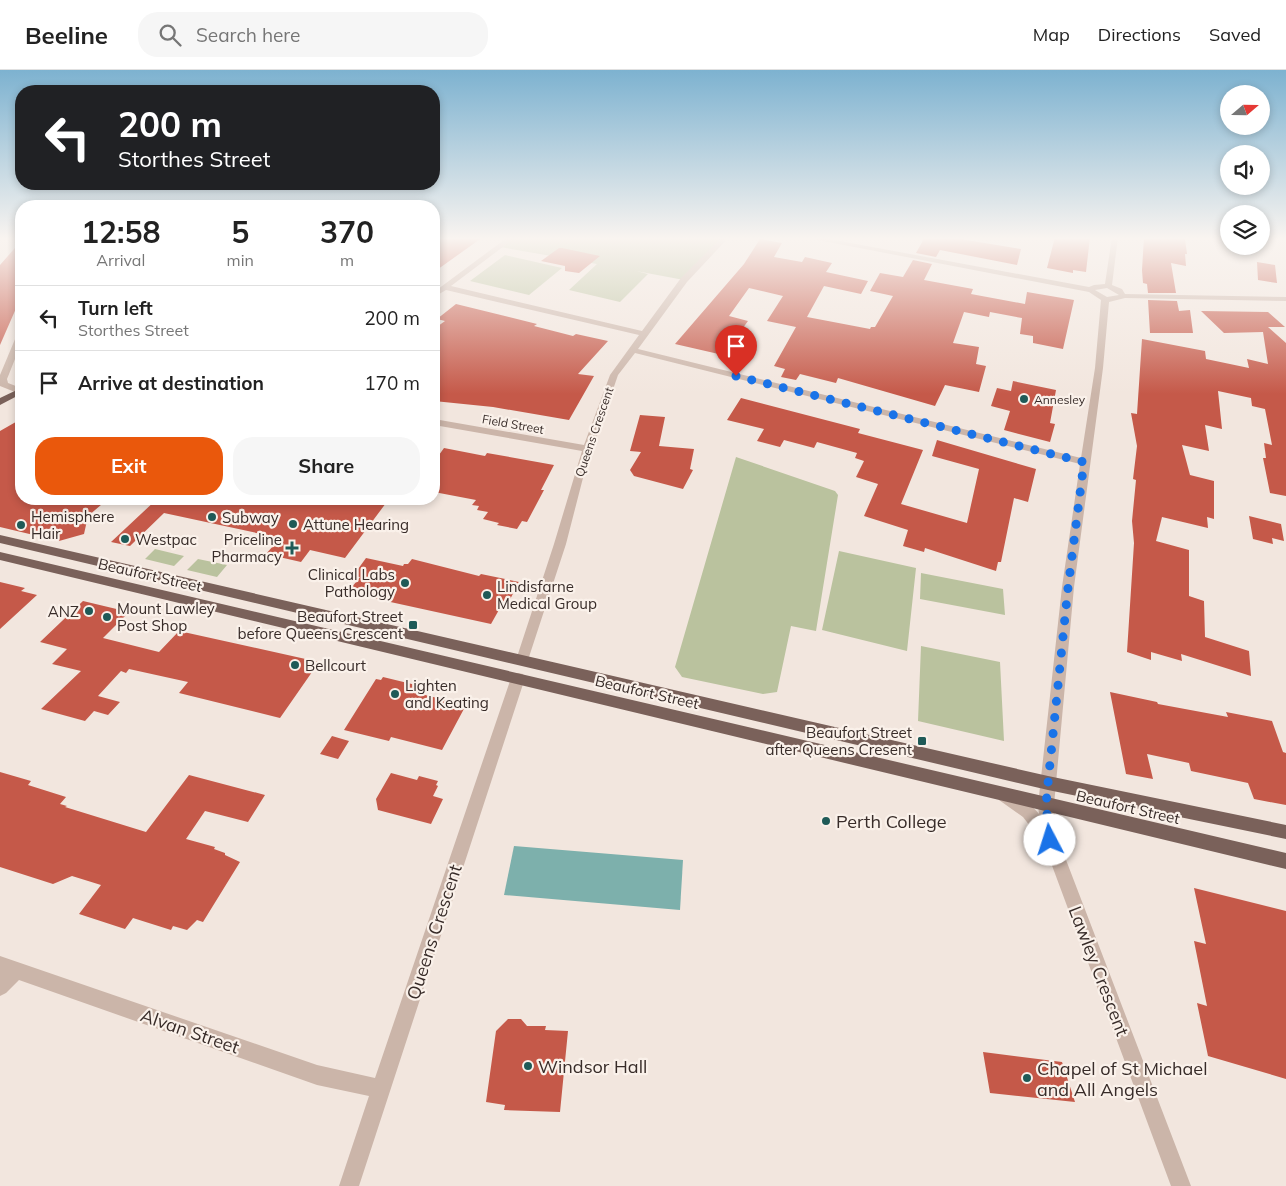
<!DOCTYPE html>
<style>
body{margin:0;font-family:Mulish,sans-serif;background:#f6f6f6;color:#222;height:100vh;display:flex;flex-direction:column;font-size:19px;white-space:nowrap}
*{box-sizing:border-box;margin:0}
p{font-size:16px;color:#767676}
.icon{flex:none;width:28px;height:28px;fill:none;stroke:currentColor;stroke-width:2;stroke-linecap:round;stroke-linejoin:round}
.map{position:relative;flex:1;overflow:hidden}
.drawer{position:absolute;left:15px;top:130px;width:425px;height:305px;display:flex;flex-direction:column;background:#fff;border-radius:20px;box-shadow:0 2px 8px #0003}
.drawer>*{flex:none}
.guide{position:absolute;left:15px;top:15px;width:425px;height:105px;border-radius:20px;box-shadow:0 2px 8px #0003;background:#202124;color:#fff;overflow:hidden}
.needle{width:32px;rotate:70deg}
.fabs{position:absolute;left:1220px;top:15px;display:grid;gap:10px}
.fabs a{display:grid;place-items:center;width:50px;height:50px;border-radius:50%;background:#fff;box-shadow:0 2px 8px #0003;font-size:25px}
.pin{position:absolute;display:grid;place-items:center;width:42px;height:42px;color:#fff;margin:-51px -21px;border-radius:50% 50% 50% 0;rotate:-45deg;box-shadow:0 0 5px #0007}
.pin .icon{rotate:45deg}
.me{position:absolute;width:55px;margin:-28px;rotate:355deg;stroke-linejoin:round;filter:drop-shadow(0 0 4px #0008)}
.turn{display:flex;align-items:center;gap:18px;height:105px;padding:0 20px;font-size:22px}
.turn .icon{width:65px;height:65px;stroke-width:2.5}
.turn b{display:block;font-size:35px;line-height:42px}
.eta{display:flex;justify-content:space-evenly;align-items:center;height:85px;text-align:center}
.eta b{font-size:30px;font-weight:700;line-height:35px}
.button{display:flex;gap:10px;margin-top:auto;padding:10px 20px}
.button a{flex:1;height:58px;border-radius:20px;background:#ea580c;color:#fff;font-size:20px;font-weight:700;line-height:58px;text-align:center}
.button a+a{background:#f6f6f6;color:#222}
ul{padding:0;list-style:none}
li{display:flex;align-items:center;gap:15px;height:65px;padding:0 20px;border-top:1px solid #e0e0e0}
li div{flex:1}
li b{display:block;font-size:19px}
li em{font-style:normal}
header{display:flex;align-items:center;gap:30px;box-sizing:border-box;height:70px;padding:0 25px;background:#fff;border-bottom:1px solid #e0e0e0}
header strong{font-size:24px}
nav{display:flex;gap:28px;margin-inline-start:auto;font-size:18px}
.search{width:350px;height:45px;background:#f6f6f6;display:flex;align-items:center;gap:12px;box-sizing:border-box;padding:0 18px;border-radius:20px;color:#767676;font-size:19px}
.map>svg:first-child{display:block}
</style>
<header>
<strong>Beeline</strong>
<div class="search"><svg class="icon" aria-label="search" viewBox="0 0 24 24"><circle cx="10" cy="10" r="6"/><path d="M15 15l6 6"/></svg>Search here</div>
<nav><a>Map</a><a>Directions</a><a>Saved</a></nav>
</header>
<div class="map">
<svg width="1286" height="1116" viewBox="0 0 1286 1116">
<rect width="100%" height="100%" fill="#f2e6de"/>
<path fill="#bac29e" d="M 513,167 L 725,167 L 684,210 L 636,201 L 648,204 L 620,232 L 569,220 L 597,194 L 500,177 Z
M 505,185 L 562,198 L 529,225 L 470,211 Z
M 736,387 L 835,421 L 838,425 L 816,561 L 791,556 L 777,622 L 763,624 L 682,607 L 675,597 Z
M 155,479 L 184,486 L 174,496 L 145,489 Z
M 839,481 L 916,498 L 907,581 L 822,560 Z
M 198,489 L 227,495 L 217,507 L 187,500 Z
M 921,503 L 1003,519 L 1005,545 L 920,529 Z
M 921,576 L 1000,592 L 1004,671 L 918,651 Z"/>
<path fill="#7db0ac" d="M 514,776 L 683,790 L 680,840 L 504,825 Z"/>
<path fill="#c55949" d="M 434,167 L 483,167 L 434,202 Z
M 925,167 L 948,167 L 1021,179 L 1017,195 L 940,180 L 936,187 L 916,183 Z
M 1055,167 L 1090,167 L 1086,202 L 1073,200 L 1073,203 L 1047,198 Z
M 1144,167 L 1185,169 L 1187,184 L 1185,184 L 1186,196 L 1171,193 L 1176,223 L 1148,223 L 1147,214 L 1143,213 L 1142,200 Z
M 760,169 L 782,173 L 774,187 L 802,192 L 805,187 L 832,193 L 826,202 L 868,211 L 861,224 L 824,216 L 807,247 L 870,259 L 871,257 L 875,257 L 893,226 L 870,221 L 880,203 L 903,207 L 913,190 L 932,194 L 924,210 L 973,219 L 971,224 L 1025,234 L 1027,222 L 1074,230 L 1063,279 L 1033,273 L 1033,266 L 1020,264 L 1022,248 L 990,242 L 989,247 L 964,242 L 953,273 L 979,277 L 976,294 L 986,296 L 979,322 L 945,315 L 935,336 L 838,308 L 836,313 L 800,304 L 796,310 L 781,307 L 785,299 L 774,296 L 796,257 L 767,251 L 783,226 L 749,218 L 729,246 L 748,251 L 723,285 L 675,274 L 744,194 Z
M 21,171 L 21,206 L 18,215 L 20,215 L 18,219 L 21,218 L 21,227 L 0,275 L 0,195 Z
M 559,178 L 562,178 L 600,186 L 579,203 L 565,201 L 565,196 L 541,191 Z
M 1257,192 L 1275,195 L 1277,213 L 1258,210 Z
M 1148,230 L 1177,231 L 1179,241 L 1190,240 L 1193,263 L 1150,263 Z
M 456,234 L 537,254 L 534,256 L 573,266 L 576,264 L 608,271 L 578,304 L 594,306 L 569,350 L 493,337 L 434,331 L 434,259 L 445,251 L 437,249 Z
M 1201,241 L 1268,242 L 1285,257 L 1268,257 L 1286,273 L 1286,426 L 1270,423 L 1263,388 L 1266,388 L 1264,373 L 1272,375 L 1265,339 L 1252,336 L 1251,328 L 1218,321 L 1222,359 L 1205,355 L 1209,381 L 1182,375 L 1190,405 L 1214,411 L 1214,449 L 1207,447 L 1208,458 L 1162,447 L 1156,471 L 1189,480 L 1189,526 L 1204,531 L 1205,567 L 1249,581 L 1251,606 L 1181,584 L 1182,591 L 1151,582 L 1151,590 L 1127,582 L 1134,473 L 1132,451 L 1136,410 L 1133,409 L 1137,376 L 1131,343 L 1137,344 L 1142,269 L 1205,281 L 1206,289 L 1249,298 L 1247,289 L 1268,294 L 1263,262 L 1224,263 Z
M 1013,311 L 1056,320 L 1050,353 L 1055,354 L 1050,372 L 1004,360 L 1010,341 L 991,336 L 997,318 L 1011,321 Z
M 741,328 L 860,359 L 858,363 L 923,380 L 901,434 L 967,453 L 979,399 L 932,386 L 937,370 L 1036,399 L 1028,432 L 1014,428 L 1001,492 L 998,492 L 996,501 L 925,478 L 924,482 L 903,476 L 908,460 L 864,446 L 878,414 L 856,407 L 864,391 L 855,388 L 857,383 L 817,372 L 814,378 L 784,370 L 780,377 L 757,371 L 764,359 L 727,350 Z
M 640,345 L 665,347 L 659,376 L 694,379 L 690,399 L 693,400 L 683,419 L 634,406 L 630,400 L 641,382 L 630,381 Z
M 21,349 L 21,429 L 108,429 L 88,446 L 84,464 L 59,471 L 0,457 L 0,361 Z
M 444,378 L 485,386 L 487,383 L 554,395 L 541,420 L 544,420 L 527,452 L 522,451 L 517,459 L 497,455 L 499,453 L 483,449 L 488,442 L 477,440 L 479,436 L 472,435 L 476,430 L 434,422 L 434,392 Z
M 157,429 L 389,429 L 345,488 L 310,480 L 301,492 L 266,484 L 280,468 L 164,443 L 130,476 L 111,472 Z
M 1249,446 L 1281,454 L 1284,471 L 1272,468 L 1273,474 L 1253,469 Z
M 366,488 L 403,496 L 404,494 L 408,494 L 412,489 L 479,506 L 481,504 L 519,512 L 505,539 L 500,538 L 491,554 L 363,526 L 367,521 L 352,517 L 360,507 L 353,506 Z
M 0,512 L 25,518 L 21,521 L 37,525 L 0,559 Z
M 83,531 L 129,542 L 103,568 L 159,582 L 179,561 L 319,592 L 280,648 L 179,623 L 188,612 L 129,599 L 126,603 L 121,601 L 98,626 L 120,632 L 108,645 L 94,641 L 85,651 L 41,639 L 81,601 L 52,594 L 67,579 L 40,572 Z
M 383,607 L 420,616 L 417,623 L 466,635 L 442,680 L 391,667 L 389,671 L 344,660 L 376,609 L 381,610 Z
M 1110,622 L 1157,632 L 1158,634 L 1228,647 L 1226,642 L 1272,651 L 1283,682 L 1286,683 L 1286,735 L 1254,729 L 1248,713 L 1191,701 L 1189,693 L 1147,684 L 1153,709 L 1126,704 Z
M 332,666 L 349,671 L 338,689 L 320,684 Z
M 0,702 L 31,711 L 28,715 L 66,727 L 60,734 L 67,736 L 65,737 L 146,762 L 189,705 L 265,725 L 248,752 L 205,741 L 186,769 L 215,777 L 214,779 L 225,783 L 225,785 L 240,792 L 203,852 L 197,850 L 187,860 L 173,856 L 171,860 L 133,848 L 125,859 L 79,844 L 101,815 L 72,806 L 53,814 L 0,797 Z
M 391,703 L 417,710 L 419,706 L 438,711 L 436,715 L 438,716 L 433,726 L 443,729 L 431,754 L 378,740 L 376,729 Z
M 1194,818 L 1286,841 L 1286,1009 L 1208,986 L 1197,933 L 1207,936 L 1194,871 L 1206,874 Z
M 508,949 L 521,949 L 527,956 L 546,956 L 545,960 L 568,961 L 560,1042 L 504,1040 L 505,1035 L 486,1032 L 496,961 Z
M 983,982 L 1062,992 L 1075,1032 L 990,1023 Z"/>
<g fill="none" stroke-linecap="round" stroke-linejoin="round">
<path fill="#cbb5a9" fill-rule="evenodd" d="M 508,167 L 516,167 L 451,216 L 642,261 L 681,208 L 722,167 L 729,167 L 687,212 L 638,279 L 1081,388 L 1095,298 L 1101,230 L 1089,222 L 802,167 L 818,167 L 1089,217 L 1094,215 L 1105,214 L 1112,167 L 1118,167 L 1112,215 L 1122,219 L 1125,224 L 1286,227 L 1286,231 L 1125,228 L 1109,232 L 1103,298 L 1074,517 L 1054,735 L 1058,769 L 1191,1116 L 1171,1116 L 1044,774 L 1023,747 L 999,730 L 997,725 L 999,720 L 1004,718 C 1017,723 1031,734 1039,744 L 1038,735 L 1062,517 L 1080,394 L 635,283 L 618,305 L 584,404 L 566,474 L 528,590 L 527,594 L 517,594 L 516,590 L 554,474 L 582,381 L 434,355 L 434,349 L 584,375 L 610,305 L 639,265 L 446,220 L 434,227 L 434,222 ZM 1107,218 L 1119,225 L 1107,227 L 1095,220 Z
M 18,262 L 21,262 L 21,274 L 7,309 L 8,313 L 21,318 L 20,324 L 0,316 L 0,305 Z
M 518,603 L 523,604 L 525,608 L 359,1116 L 339,1116 L 369,1026 L 317,1015 L 19,910 L 6,923 L 0,926 L 0,886 L 317,995 L 375,1008 L 511,608 L 513,604 Z"/>
<path fill="#7a615a" fill-rule="evenodd" d="M 21,318 L 21,324 L 0,335 L 0,328 Z
M 0,465 L 1048,706 L 1286,755 L 1286,769 L 1048,720 L 0,473 Z
M 0,482 L 1286,783 L 1286,799 L 0,490 Z"/>
</g>
<linearGradient id="sky" x2="0" y2="1"><stop stop-color="#7db2d0"/><stop offset="0.52" stop-color="#f9f4f0"/><stop offset="1" stop-color="#f9f4f0" stop-opacity="0"/></linearGradient>
<rect width="1286" height="324" fill="url(#sky)"/>
<g fill="none" stroke-linecap="round" stroke-linejoin="round">
<path stroke="#1a73e8" stroke-width="9" stroke-dasharray="0 16.2" d="M 736,306 L 1084,392 L 1068,518 L 1048,713 L 1046,735 L 1050,770"/>
</g>
<g fill="#1f5a57" stroke="#faf1ea" stroke-width="2">
<circle cx="1024" cy="329" r="5"/>
<circle cx="212" cy="447" r="5"/>
<circle cx="293" cy="454" r="5"/>
<circle cx="21" cy="455" r="5"/>
<circle cx="125" cy="469" r="5"/>
<path d="M289.5 470.5h5v5h5v5h-5v5h-5v-5h-5v-5h5z"/>
<circle cx="405" cy="513" r="5"/>
<circle cx="487" cy="525" r="5"/>
<circle cx="89" cy="541" r="5"/>
<circle cx="107" cy="547" r="5"/>
<rect x="408" y="550" width="10" height="10" rx="2.5"/>
<circle cx="295" cy="595" r="5"/>
<circle cx="395" cy="624" r="5"/>
<rect x="917" y="666" width="10" height="10" rx="2.5"/>
<circle cx="826" cy="751" r="5"/>
<circle cx="528" cy="996" r="5"/>
<circle cx="1027" cy="1008" r="5"/>
</g>
<g text-anchor="middle" dominant-baseline="central" stroke-width="4.5" stroke-linejoin="round" paint-order="stroke">
<g font-size="12" fill="#382c29" stroke="#faf1ea" text-anchor="start">
<text x="1034" y="329">Annesley</text>
</g>
<g font-size="12" fill="#382c29" stroke="#faf1ea">
<text transform="translate(513 354) rotate(10)">Field Street</text>
<text transform="translate(594 362) rotate(-71)">Queens Crescent</text>
</g>
<g font-size="15" fill="#382c29" stroke="#faf1ea" text-anchor="start">
<text x="31" y="446">Hemisphere<tspan x="31" dy="17">Hair</tspan></text>
<text x="222" y="447">Subway</text>
<text x="303" y="454">Attune Hearing</text>
<text x="135" y="469">Westpac</text>
<text x="282" y="469" text-anchor="end">Priceline<tspan x="282" dy="17">Pharmacy</tspan></text>
<text x="395" y="504" text-anchor="end">Clinical Labs<tspan x="395" dy="17">Pathology</tspan></text>
<text x="497" y="516">Lindisfarne<tspan x="497" dy="17">Medical Group</tspan></text>
<text x="117" y="538">Mount Lawley<tspan x="117" dy="17">Post Shop</tspan></text>
<text x="79" y="541" text-anchor="end">ANZ</text>
<text x="403" y="546" text-anchor="end">Beaufort Street<tspan x="403" dy="17">before Queens Crescent</tspan></text>
<text x="305" y="595">Bellcourt</text>
<text x="405" y="615">Lighten<tspan x="405" dy="17">and Keating</tspan></text>
<text x="912" y="662" text-anchor="end">Beaufort Street<tspan x="912" dy="17">after Queens Cresent</tspan></text>
</g>
<g font-size="15" fill="#382c29" stroke="#faf1ea">
<text transform="translate(150 505) rotate(13)">Beaufort Street</text>
<text transform="translate(647 622) rotate(13)">Beaufort Street</text>
<text transform="translate(1128 737) rotate(13)">Beaufort Street</text>
</g>
<g font-size="18" fill="#382c29" stroke="#faf1ea" text-anchor="start">
<text x="836" y="751">Perth College</text>
<text x="538" y="996">Windsor Hall</text>
<text x="1037" y="998">Chapel of St Michael<tspan x="1037" dy="21">and All Angels</tspan></text>
</g>
<g font-size="18" fill="#382c29" stroke="#faf1ea">
<text transform="translate(434 862) rotate(-72)">Queens Crescent</text>
<text transform="translate(1099 901) rotate(69)">Lawley Crescent</text>
<text transform="translate(190 961) rotate(19)">Alvan Street</text>
</g>
</g>
</svg>
<div class="fabs">
<a><svg class="needle" viewBox="-14 -14 28 28"><path d="M0-13l5 13h-10z" fill="#e53935"/><path d="M0 13l5-13h-10z" fill="#767676"/></svg></a>
<a><svg class="icon" aria-label="sound" viewBox="0 0 24 24"><path d="M4 9h4l5-4v14l-5-4H4zM17 9q2 3 0 6"/></svg></a>
<a><svg class="icon" aria-label="layers" viewBox="0 0 24 24"><path d="M12 4l9 5-9 5-9-5zM3 14l9 5 9-5"/></svg></a>
</div>
<div class="pin" style="left:736px;top:306px;background:#d93025"><svg class="icon" aria-label="arrive" viewBox="0 0 24 24"><path d="M6 21V4h12l-3 4 3 4H6"/></svg></div>
<svg class="me" style="left:1050px;top:770px" viewBox="-20 -20 40 40"><circle r="19" fill="#fff"/><path d="M0-13L10 11 0 6-10 11z" fill="#1a73e8"/></svg>
<div class="guide">
<div class="turn"><svg class="icon" aria-label="left" viewBox="0 0 24 24"><path d="M17 20v-9H6M10 6l-5 5 5 5"/></svg><div><b>200 m</b>Storthes Street</div></div>
</div>
<section class="drawer">
<div class="eta">
<div><b>12:58</b><p>Arrival</p></div>
<div><b>5</b><p>min</p></div>
<div><b>370</b><p>m</p></div>
</div>
<ul>
<li><svg class="icon" aria-label="left" viewBox="0 0 24 24"><path d="M17 20v-9H6M10 6l-5 5 5 5"/></svg><div><b>Turn left</b><p>Storthes Street</p></div><em>200 m</em></li>
<li><svg class="icon" aria-label="arrive" viewBox="0 0 24 24"><path d="M6 21V4h12l-3 4 3 4H6"/></svg><div><b>Arrive at destination</b></div><em>170 m</em></li>
</ul>
<div class="button"><a>Exit</a><a>Share</a></div>
</section>
</div>
